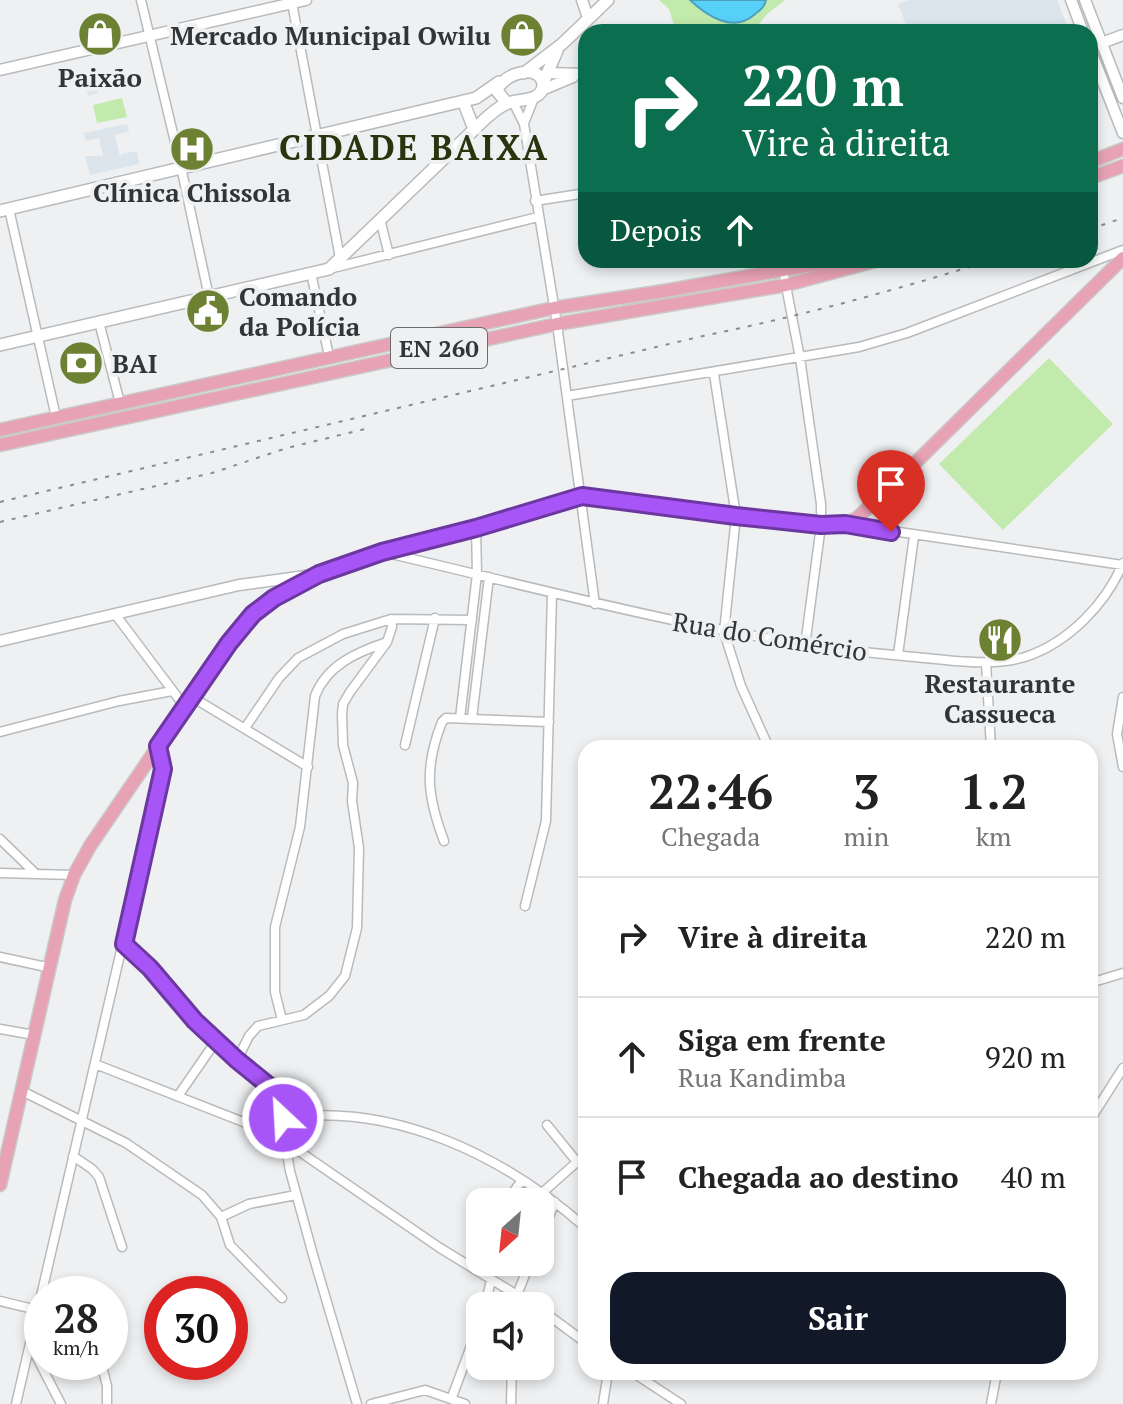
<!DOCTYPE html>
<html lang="pt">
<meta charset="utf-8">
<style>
body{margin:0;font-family:"PT Serif",serif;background:#f6f6f6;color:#222;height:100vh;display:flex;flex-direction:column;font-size:30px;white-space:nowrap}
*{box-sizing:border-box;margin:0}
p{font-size:26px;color:#767676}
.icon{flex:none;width:44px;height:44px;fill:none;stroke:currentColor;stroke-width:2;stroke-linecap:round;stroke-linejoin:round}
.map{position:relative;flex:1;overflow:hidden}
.drawer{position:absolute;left:578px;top:740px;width:520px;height:640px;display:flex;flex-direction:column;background:#fff;border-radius:24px;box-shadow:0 4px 12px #0003}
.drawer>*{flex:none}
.top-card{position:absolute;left:578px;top:24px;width:520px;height:244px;border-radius:24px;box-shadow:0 4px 12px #0003;background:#0b6e4f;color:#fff;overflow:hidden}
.needle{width:52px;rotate:207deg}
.buttons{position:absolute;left:466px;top:1188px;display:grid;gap:16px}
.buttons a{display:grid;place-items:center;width:88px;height:88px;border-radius:16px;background:#fff;box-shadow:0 4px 12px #0003;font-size:40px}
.speed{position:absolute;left:24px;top:1276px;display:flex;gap:16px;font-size:40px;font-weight:700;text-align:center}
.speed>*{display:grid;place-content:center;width:104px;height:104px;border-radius:50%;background:#fff;box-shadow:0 4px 12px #0003;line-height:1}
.speed small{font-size:20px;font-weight:400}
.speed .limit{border:12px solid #d22;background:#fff;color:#111}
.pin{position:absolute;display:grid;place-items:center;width:68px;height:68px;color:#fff;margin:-82px -34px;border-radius:50% 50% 50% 0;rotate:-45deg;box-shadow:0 0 8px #0007}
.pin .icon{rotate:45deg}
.me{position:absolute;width:88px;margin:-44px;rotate:335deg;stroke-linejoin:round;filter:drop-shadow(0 0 6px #0008)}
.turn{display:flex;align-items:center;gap:28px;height:168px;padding:0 32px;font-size:36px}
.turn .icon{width:104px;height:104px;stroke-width:2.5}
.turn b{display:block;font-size:56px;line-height:68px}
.then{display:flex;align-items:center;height:76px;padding:0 32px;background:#0003;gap:16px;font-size:30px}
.eta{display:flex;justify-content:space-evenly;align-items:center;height:136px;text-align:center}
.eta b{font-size:48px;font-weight:700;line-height:56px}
.button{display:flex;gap:16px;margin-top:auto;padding:16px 32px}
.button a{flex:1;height:92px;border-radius:24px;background:#111827;color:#fff;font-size:32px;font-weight:700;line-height:92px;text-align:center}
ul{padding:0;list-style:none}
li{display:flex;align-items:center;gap:24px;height:120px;padding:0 32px;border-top:2px solid #e0e0e0}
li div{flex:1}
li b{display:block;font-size:30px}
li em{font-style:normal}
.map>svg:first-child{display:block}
</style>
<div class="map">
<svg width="1123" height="1404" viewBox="0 0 1123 1404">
<rect width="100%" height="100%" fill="#eef0f2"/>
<path fill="#dce4ec" d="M 909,0 L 1057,0 L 1070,32 L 909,32 L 898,4 Z
M 94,70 L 99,93 L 88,96 L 83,74 Z
M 127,124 L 129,131 L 115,135 L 120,157 L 122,154 L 137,151 L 139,164 L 90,175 L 85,156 L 103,156 L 99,138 L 86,141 L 84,133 Z"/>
<path fill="#c3eaad" d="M 659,0 L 785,0 L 767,14 L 753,32 L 676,32 L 669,9 Z
M 122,98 L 127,117 L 97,123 L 93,105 Z
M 1049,358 L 1113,424 L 1003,530 L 939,464 Z"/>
<path fill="#57d1f8" stroke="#4ca2be" stroke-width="2" d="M 690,0 L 766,0 C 764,8 760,10 754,15 C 733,33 707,16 690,0 Z"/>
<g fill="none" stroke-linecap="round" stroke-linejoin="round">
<g stroke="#b8babc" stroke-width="11">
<path id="minor" d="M 141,0 L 181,167 L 209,297
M 292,3 L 340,258
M 513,102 L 524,124 L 557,324 L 595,604
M 524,123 L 534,98
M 535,201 L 586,193
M 9,209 L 56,417
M 380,219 L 389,255
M 781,260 L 800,358 L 821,504 L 821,525 L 805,646
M 329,269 L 538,217
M 311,273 L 329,356
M 99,322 L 120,403
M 714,374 L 736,516 L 724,632 L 741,686 L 769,748
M 567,396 L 859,347 L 907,333 L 1123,250
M 845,524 L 1123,565
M 387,553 C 559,593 728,641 904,656 C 943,659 987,668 1025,657 C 1068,643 1106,604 1123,563
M 115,614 L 185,707
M 898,655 L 914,536
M 986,663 L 991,748
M 192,697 L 308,767
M 1123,697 L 1117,734 L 1123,767
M 460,718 L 477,574 L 476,528
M 472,718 L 489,577
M 245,728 L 279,678 L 298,658 L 343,634 L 391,619 L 472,620
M 0,732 L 119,701 L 172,691
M 405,745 L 435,618
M 0,839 L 35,873
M 444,841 C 427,796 424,767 442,722 L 446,718 L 549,722
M 0,873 L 74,875
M 525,906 L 546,821 L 552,593
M 124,944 L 150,968 L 195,1021 L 237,1060 L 274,1090 L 282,1107 L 283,1118 L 274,1134
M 0,957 L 51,968
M 1090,983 L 1123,973
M 282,1020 L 275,992 L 275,927 L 300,827 L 315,696 C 327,665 357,652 387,642
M 0,1029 L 34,1035
M 237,1060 L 249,1036 L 258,1026 L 304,1015 L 329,996 L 345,976 L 357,928 L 359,848 L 352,801 L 353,783 L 343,745 L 342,714 L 343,704 L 350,692 L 387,642 L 392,627 L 391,619
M 95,1064 L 274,1134 L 440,1248 L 535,1306
M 22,1091 L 126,1143 L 202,1195 L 221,1217 L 230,1245 L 282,1298
M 178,1096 L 216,1041
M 283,1118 C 394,1102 504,1156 586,1228
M 1090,1120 L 1123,1068
M 285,1142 L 290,1171 L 313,1255 L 357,1404
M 73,1156 L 92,1169 L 99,1177 L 122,1247
M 542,1193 L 577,1162 L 547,1125
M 506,1202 L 522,1180
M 221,1217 L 249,1204 L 296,1195
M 540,1238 L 555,1202
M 517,1295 L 530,1262
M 0,1301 L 37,1310
M 485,1306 L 491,1280
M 540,1309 L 586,1343
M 30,1344 L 61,1404
M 101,1362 L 107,1386 L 107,1404
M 632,1372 L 681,1404
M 452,1397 L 480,1322
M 16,1404 L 163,769 L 158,746
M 371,1404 L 425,1390 L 465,1404
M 511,1404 L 512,1366
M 603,1404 L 608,1372
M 991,1404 L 997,1372"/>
</g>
<g stroke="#b8babc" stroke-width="13">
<path id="tertiary" d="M 582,0 L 588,18
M 1071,0 L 1083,32
M 1085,0 L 1123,98
M 1099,44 L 1123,35
M 1090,49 L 1123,133
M 0,70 L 306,0
M 547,73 L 586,74
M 542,90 L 573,77
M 0,641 L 239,585 L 313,575"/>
</g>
<g stroke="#b8babc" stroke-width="14">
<path id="secondary" d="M 524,73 L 562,44 L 608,0
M 543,83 L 557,51
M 463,101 L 474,129
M 0,211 L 476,98 L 499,82
M 0,345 L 329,269 L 485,119 C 491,114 498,107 506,104 C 517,98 541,103 543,86 C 543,82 542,78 538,75 C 526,66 500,78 497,91 L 507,103"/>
</g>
<g stroke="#cacaca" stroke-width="15">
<path id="primary" d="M 1090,162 L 1123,149
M 1090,178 L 1123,166
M 0,430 L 554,308 L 664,291 L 840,260
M 0,445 L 557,324 L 786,285 L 879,260
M 0,1185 L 65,900 L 74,875 L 90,846 L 212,667 L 253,614 L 274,598 L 319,574 L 382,552 L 582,496 L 736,516 L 821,525 L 845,524 L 857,518 L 901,477 L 1123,258"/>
</g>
<use href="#minor" stroke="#fff" stroke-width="8"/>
<use href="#tertiary" stroke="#fff" stroke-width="10"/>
<use href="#secondary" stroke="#fff" stroke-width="11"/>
<use href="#primary" stroke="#e8a2b5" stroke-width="12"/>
<path stroke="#8a8b8d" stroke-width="2" stroke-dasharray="4 8" stroke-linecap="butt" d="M 1090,229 L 1123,218
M 0,502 L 703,336 C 801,316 896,290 992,260
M 0,522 L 212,473 L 287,448 L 369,428"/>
</g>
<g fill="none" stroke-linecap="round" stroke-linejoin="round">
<g stroke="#6d37a1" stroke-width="20">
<path id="route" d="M 283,1118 L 282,1107 L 274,1090 L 237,1060 L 195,1021 L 150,968 L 124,944 L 163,769 L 158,746 L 229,643 L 253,614 L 274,598 L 319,574 L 382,552 L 476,528 L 582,496 L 736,516 L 821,525 L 845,524 L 891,532"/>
</g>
<use href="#route" stroke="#a855f7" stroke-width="14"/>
</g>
<defs>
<g id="shop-disc" transform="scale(2.3)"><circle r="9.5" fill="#6c8132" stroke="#eef0f2"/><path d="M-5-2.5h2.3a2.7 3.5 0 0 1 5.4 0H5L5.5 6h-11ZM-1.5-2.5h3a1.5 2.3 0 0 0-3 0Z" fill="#fff"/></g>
<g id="hospital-disc" transform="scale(2.3)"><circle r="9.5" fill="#6c8132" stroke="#eef0f2"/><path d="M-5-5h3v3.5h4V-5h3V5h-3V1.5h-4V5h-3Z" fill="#fff"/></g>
<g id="civic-disc" transform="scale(2.3)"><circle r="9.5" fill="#6c8132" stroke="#eef0f2"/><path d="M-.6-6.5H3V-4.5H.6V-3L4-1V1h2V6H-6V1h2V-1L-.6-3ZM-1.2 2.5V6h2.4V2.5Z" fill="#fff"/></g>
<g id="bank-disc" transform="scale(2.3)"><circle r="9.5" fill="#6c8132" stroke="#eef0f2"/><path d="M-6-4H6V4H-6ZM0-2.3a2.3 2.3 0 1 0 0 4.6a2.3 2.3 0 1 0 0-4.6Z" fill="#fff"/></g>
<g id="restaurant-disc" transform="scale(2.3)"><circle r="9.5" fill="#6c8132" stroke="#eef0f2"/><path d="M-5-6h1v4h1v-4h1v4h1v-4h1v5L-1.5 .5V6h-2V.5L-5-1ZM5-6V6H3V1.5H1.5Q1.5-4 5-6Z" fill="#fff"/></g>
</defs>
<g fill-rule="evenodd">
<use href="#shop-disc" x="100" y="34"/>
<use href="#shop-disc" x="522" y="35"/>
<use href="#hospital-disc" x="192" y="149"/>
<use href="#civic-disc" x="208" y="311"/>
<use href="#bank-disc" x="81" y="363"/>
<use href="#restaurant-disc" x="1000" y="640"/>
</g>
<g text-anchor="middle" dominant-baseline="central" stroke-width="8" stroke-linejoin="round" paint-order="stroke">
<rect fill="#eef0f2" stroke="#6b6c6e" stroke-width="2" x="391" y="328" width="96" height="40" rx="6"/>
<g font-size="24" font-weight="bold" fill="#333435">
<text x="439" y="348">EN 260</text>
</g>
<g font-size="26" font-weight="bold" fill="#333435" stroke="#eef0f2">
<text x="491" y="35" text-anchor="end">Mercado Municipal Owilu</text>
<text x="100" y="77">Paixão</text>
<text x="192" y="192">Clínica Chissola</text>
<text x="239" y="296" text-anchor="start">Comando<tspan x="239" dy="30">da Polícia</tspan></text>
<text x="112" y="363" text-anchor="start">BAI</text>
<text x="1000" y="683">Restaurante<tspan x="1000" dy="30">Cassueca</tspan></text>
</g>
<g font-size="26" fill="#333435" stroke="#eef0f2">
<text transform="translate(770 636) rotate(9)">Rua do Comércio</text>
</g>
<g font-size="34" font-weight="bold" letter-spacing="2" fill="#2a340e" stroke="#eef0f2">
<text x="414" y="147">CIDADE BAIXA</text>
</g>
</g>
</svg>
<div class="buttons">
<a><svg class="needle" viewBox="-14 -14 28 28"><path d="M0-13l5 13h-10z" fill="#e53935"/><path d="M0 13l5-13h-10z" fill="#767676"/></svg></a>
<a><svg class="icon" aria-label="sound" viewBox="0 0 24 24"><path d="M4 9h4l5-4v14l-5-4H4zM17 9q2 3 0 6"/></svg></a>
</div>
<div class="speed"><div>28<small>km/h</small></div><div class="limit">30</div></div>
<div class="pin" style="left:891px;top:532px;background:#d93025"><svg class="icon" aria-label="arrive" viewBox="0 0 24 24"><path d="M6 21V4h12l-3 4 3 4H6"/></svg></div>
<svg class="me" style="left:283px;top:1118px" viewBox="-20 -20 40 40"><circle r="17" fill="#a855f7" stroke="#fff" stroke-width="3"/><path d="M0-11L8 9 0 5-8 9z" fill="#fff"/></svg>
<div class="top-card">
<div class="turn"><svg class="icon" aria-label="right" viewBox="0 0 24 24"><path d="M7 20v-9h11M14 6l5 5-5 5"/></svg><div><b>220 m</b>Vire à direita</div></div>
<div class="then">Depois<svg class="icon" aria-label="ahead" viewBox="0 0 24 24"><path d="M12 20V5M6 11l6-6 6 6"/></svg></div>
</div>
<section class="drawer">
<div class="eta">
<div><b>22:46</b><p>Chegada</p></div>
<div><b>3</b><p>min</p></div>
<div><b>1.2</b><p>km</p></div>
</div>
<ul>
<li><svg class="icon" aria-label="right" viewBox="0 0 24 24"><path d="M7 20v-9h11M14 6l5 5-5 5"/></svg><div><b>Vire à direita</b></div><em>220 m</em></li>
<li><svg class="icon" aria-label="ahead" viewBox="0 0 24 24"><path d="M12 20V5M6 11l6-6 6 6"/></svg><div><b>Siga em frente</b><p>Rua Kandimba</p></div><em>920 m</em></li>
<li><svg class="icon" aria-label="arrive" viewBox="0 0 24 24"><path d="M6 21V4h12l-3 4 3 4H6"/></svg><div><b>Chegada ao destino</b></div><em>40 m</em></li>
</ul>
<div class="button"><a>Sair</a></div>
</section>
</div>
